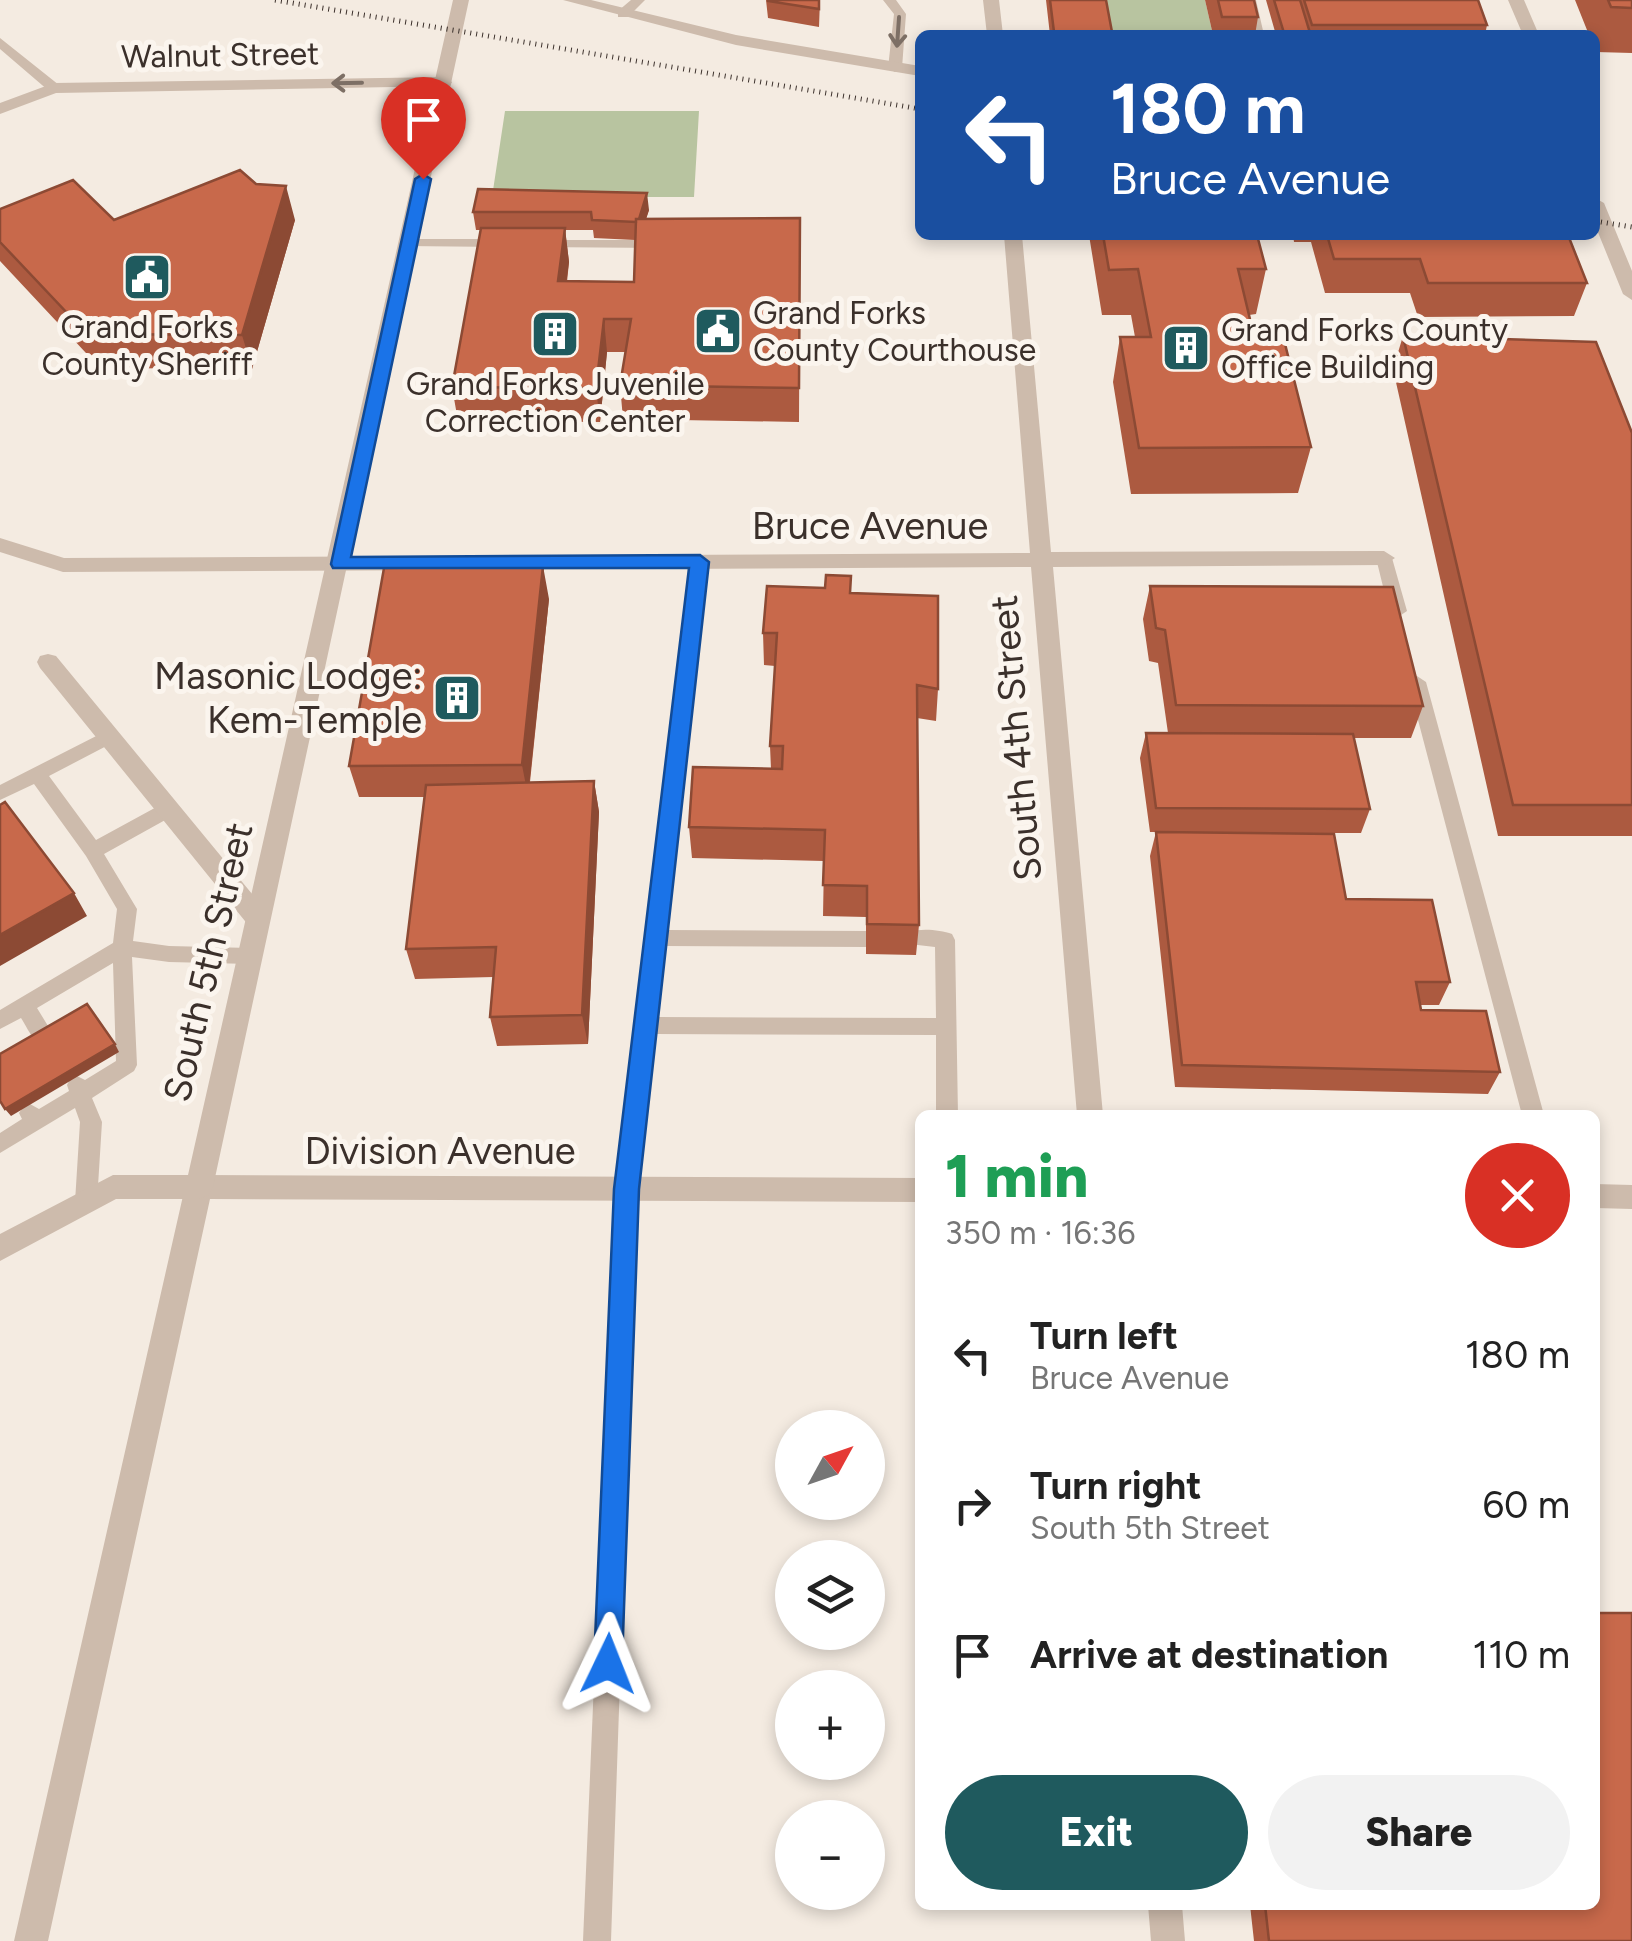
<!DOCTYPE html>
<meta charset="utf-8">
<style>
body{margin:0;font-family:Figtree,sans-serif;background:#f2f2f2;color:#222;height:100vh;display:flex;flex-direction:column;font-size:38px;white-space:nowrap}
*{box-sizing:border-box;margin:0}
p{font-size:32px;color:#767676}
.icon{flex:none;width:55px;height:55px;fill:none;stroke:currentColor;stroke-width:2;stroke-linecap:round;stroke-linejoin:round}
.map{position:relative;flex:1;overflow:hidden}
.side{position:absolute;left:915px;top:1110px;width:685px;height:800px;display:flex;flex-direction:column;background:#fff;border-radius:15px;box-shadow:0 5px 15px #0003}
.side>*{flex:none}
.guide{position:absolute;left:915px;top:30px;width:685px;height:210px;border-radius:15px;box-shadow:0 5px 15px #0003;background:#1a4fa0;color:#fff;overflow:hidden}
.needle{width:65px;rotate:50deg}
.buttons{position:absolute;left:775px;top:1410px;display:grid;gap:20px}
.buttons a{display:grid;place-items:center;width:110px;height:110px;border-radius:50%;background:#fff;box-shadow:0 5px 15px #0003;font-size:50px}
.pin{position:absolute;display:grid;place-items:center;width:85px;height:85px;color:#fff;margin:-102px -42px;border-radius:50% 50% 50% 0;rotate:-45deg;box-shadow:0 0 10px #0007}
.pin .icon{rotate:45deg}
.me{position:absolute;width:110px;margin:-55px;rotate:2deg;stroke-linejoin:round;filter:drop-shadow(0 0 8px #0008)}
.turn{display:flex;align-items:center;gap:35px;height:210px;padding:0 30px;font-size:45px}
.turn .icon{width:130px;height:130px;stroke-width:2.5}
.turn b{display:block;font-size:70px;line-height:85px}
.round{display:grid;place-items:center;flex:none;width:105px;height:105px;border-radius:52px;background:#f2f2f2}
.summary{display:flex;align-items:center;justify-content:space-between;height:170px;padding:0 30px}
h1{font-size:60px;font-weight:800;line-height:75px;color:#1e9e55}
.action{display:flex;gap:20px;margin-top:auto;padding:20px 30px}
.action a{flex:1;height:115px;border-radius:60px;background:#1f5a5e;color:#fff;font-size:40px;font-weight:800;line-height:115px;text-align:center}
.action a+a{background:#f2f2f2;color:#222}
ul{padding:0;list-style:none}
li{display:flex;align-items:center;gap:30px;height:150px;padding:0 30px}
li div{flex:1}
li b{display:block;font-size:38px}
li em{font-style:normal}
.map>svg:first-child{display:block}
</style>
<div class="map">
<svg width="1632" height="1941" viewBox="0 0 1632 1941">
<rect width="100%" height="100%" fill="#f4ebe1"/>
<path fill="#b8c4a0" d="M 1101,0 L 1205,0 L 1213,35 L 1107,35 Z
M 505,111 L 699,111 L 694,197 L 492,197 Z"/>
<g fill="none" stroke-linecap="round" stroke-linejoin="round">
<path fill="#cdbbac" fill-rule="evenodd" d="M 631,0 L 645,0 L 628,17 L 618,17 L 618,11 Z
M 883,0 L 896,0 L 906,14 L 902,68 L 895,72 L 888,68 L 894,14 Z
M 1244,0 L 1256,0 L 1264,35 L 1252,35 Z
M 0,38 L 59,85 L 59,91 L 49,91 L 0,49 Z
M 409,239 L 502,239 L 509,243 L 502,247 L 404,246 L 402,243 Z
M 541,240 L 662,240 L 669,244 L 662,248 L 536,247 L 534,244 Z
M 1384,552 L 1392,558 L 1407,611 L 1398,617 L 1389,611 L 1376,558 Z
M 700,556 L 708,562 L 666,930 L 866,931 L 873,933 L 876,939 L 873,945 L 866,947 L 665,946 L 657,1017 L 936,1018 L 935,947 L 909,944 L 906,938 L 909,932 C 922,928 940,930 952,934 L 955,940 L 958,1115 L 936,1115 L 936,1035 L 655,1034 L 637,1189 L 611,1941 L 583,1941 L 615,1189 L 692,562 Z
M 1417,676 L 1426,682 L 1544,1115 L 1522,1115 L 1408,682 Z
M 110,729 L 119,736 L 116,741 L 49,776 L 96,840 L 162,804 L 169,802 L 178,809 L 176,814 L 104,854 L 137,909 L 133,941 L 169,946 L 250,948 L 257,950 L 260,956 L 257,962 L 250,964 L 169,962 L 132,957 L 137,1065 L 134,1071 L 92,1098 L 102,1122 L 97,1202 L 94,1209 L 86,1212 L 78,1209 L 75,1202 L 80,1122 L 75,1108 L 0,1153 L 0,1133 L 22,1119 L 19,1113 L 23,1107 L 30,1104 L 39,1109 L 69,1091 L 67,1085 L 70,1079 L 77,1076 L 85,1080 L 116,1061 L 113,963 L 37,1008 L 56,1039 L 53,1045 C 36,1051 29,1030 21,1018 L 0,1029 L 0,1010 L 113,943 L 117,909 L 86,856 L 34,784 L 0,800 L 0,785 Z"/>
<path fill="#cdbbac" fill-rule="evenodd" d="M 563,0 L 591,0 L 736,35 L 920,66 L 920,76 L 736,45 Z
M 983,0 L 999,0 L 1003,35 L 987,35 Z
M 1508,0 L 1524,0 L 1539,35 L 1523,35 Z
M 444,77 L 452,82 L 450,86 L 56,93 L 0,114 L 0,103 L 54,83 Z
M 1595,198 L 1604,203 L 1632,271 L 1632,300 L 1623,294 L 1595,225 Z
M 1004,235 L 1022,235 L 1051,552 L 1384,551 L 1395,558 L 1384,565 L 1053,567 L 1103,1115 L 1077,1115 L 1031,567 L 63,572 L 0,552 L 0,538 L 64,558 L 1030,553 Z
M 48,654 L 56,656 L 267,912 L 270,919 L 267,926 L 249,926 L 40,668 L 37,662 L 40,656 Z
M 199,1175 L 920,1178 L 920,1202 L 210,1199 L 48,1941 L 14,1941 L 185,1187 L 189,1179 Z
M 1595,1184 L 1632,1185 L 1632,1209 L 1595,1208 Z
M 1148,1905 L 1182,1905 L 1185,1941 L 1151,1941 Z"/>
<path fill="#cdbbac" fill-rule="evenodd" d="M 453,0 L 469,0 L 213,1187 L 209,1195 L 199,1199 L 116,1199 L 0,1261 L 0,1234 L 113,1175 L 188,1175 Z"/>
<path stroke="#3b302b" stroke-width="5" stroke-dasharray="1 5" stroke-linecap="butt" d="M 275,0 L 920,109
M 1595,221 L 1632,227"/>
</g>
<path fill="#ac5a40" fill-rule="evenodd" d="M 766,0 L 820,0 L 819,27 L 768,18 Z
M 1046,0 L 1106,0 L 1111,35 L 1050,35 Z
M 1205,0 L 1254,0 L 1258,17 L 1255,35 L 1213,35 Z
M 1266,0 L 1478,0 L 1487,25 L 1485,35 L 1276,35 Z
M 1575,0 L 1632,0 L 1632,53 L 1596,52 L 1595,35 L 1589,35 Z
M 0,209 L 114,220 L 295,220 L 252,369 L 100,368 L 0,261 Z
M 649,210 L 646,219 L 800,218 L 799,422 L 623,419 L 620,385 L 625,352 L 607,352 L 600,422 L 458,421 L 452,387 L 481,230 L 476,230 L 473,212 ZM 565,230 L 593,230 L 594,238 L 635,240 L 634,282 L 567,282 L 569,262 Z
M 1089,235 L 1257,235 L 1266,269 L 1256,314 L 1249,315 L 1254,336 L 1311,447 L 1298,493 L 1131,494 L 1113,382 L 1120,337 L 1135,337 L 1131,315 L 1102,315 Z
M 1293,235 L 1568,235 L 1587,283 L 1574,316 L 1418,317 L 1410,293 L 1325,293 L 1311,242 L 1294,242 Z
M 1403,336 L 1632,433 L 1632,836 L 1498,836 L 1393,369 Z
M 1150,586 L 1423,706 L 1411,738 L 1354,738 L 1370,809 L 1361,833 L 1224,833 L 1346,899 L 1450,982 L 1439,1005 L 1420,1005 L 1421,1010 L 1500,1072 L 1488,1094 L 1175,1087 L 1150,856 L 1156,832 L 1150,832 L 1140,758 L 1146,733 L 1168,733 L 1158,663 L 1149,661 L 1143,619 Z
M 851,593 L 938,689 L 936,721 L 917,718 L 919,925 L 916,955 L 866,954 L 866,917 L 823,916 L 824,861 L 692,858 L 689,827 L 771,769 L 770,746 L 775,666 L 764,665 L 763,633 Z
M 549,599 L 530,782 L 594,781 L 599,812 L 588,1044 L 497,1046 L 490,1017 L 493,977 L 415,979 L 406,949 L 424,797 L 359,797 L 349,766 Z
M 1250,1905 L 1595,1905 L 1632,1941 L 1254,1941 Z"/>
<path fill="#8c4a34" d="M 286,186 L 295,220 L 252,369 L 242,335 Z
M 647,193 L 649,210 L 639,240 L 638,222 Z
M 565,228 L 569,262 L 562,315 L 558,281 Z
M 604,319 L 607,352 L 600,422 L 596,388 Z
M 543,566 L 549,599 L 528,796 L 522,765 Z
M 594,781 L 599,812 L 588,1044 L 582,1015 Z
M 74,893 L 87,916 L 0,966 L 0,935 Z
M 115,1044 L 119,1052 L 11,1116 L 5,1109 Z"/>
<path fill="#c8694b" stroke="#8c4a34" stroke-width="2.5" d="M 768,0 L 819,0 L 819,9 L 768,1 Z
M 1050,0 L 1106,0 L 1112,32 L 1054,32 Z
M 1218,0 L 1254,0 L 1258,17 L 1222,17 Z
M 1274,0 L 1300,0 L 1310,33 L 1284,33 Z
M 1304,0 L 1478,0 L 1487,25 L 1312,25 Z
M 1608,0 L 1632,0 L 1632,8 L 1611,7 Z
M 240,170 L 256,184 L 286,186 L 242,335 L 87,334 L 0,242 L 0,209 L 73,180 L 114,220 Z
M 478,189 L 647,193 L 639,219 L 636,219 L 636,222 L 592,220 L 591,212 L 473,212 Z
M 800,218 L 799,388 L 620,385 L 631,319 L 604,319 L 596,388 L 452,387 L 481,228 L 565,228 L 558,281 L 634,282 L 636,219 Z
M 1103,235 L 1257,235 L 1266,269 L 1238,269 L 1254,336 L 1283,336 L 1311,447 L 1139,448 L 1120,337 L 1151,337 L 1138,269 L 1109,270 Z
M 1327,235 L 1568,235 L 1587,283 L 1428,283 L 1420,259 L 1334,259 Z
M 1403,336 L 1596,342 L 1632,433 L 1632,805 L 1513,805 Z
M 543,566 L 522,765 L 349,766 L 384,568 Z
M 826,575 L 851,576 L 850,593 L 938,596 L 938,689 L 917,685 L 919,925 L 867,924 L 867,886 L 823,885 L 825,830 L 689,827 L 693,767 L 782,769 L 783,746 L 770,746 L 777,633 L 763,633 L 767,586 L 825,588 Z
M 1150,586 L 1393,587 L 1423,706 L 1176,705 L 1165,630 L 1156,628 Z
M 1146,733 L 1353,734 L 1370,809 L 1156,808 Z
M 594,781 L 582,1015 L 490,1017 L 496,947 L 406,949 L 426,785 Z
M 5,802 L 74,893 L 0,935 L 0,805 Z
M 1156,832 L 1334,834 L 1346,899 L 1432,900 L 1450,982 L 1416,982 L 1421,1010 L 1486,1011 L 1500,1072 L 1182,1065 Z
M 87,1004 L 115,1044 L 5,1109 L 0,1101 L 0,1054 Z
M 1595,1613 L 1632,1613 L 1632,1941 L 1269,1941 L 1265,1905 L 1595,1905 Z"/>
<defs><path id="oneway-shaft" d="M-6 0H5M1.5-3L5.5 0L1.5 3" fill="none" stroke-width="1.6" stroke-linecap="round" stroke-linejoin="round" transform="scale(2.5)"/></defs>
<g stroke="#7d6f65">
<use href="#oneway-shaft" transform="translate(898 32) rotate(94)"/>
<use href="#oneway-shaft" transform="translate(347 83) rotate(179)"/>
</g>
<path fill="#1a73e8" stroke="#114b97" stroke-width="2.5" d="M 423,174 L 431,179 L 351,557 L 700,555 L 709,562 L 639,1189 L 622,1664 L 618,1674 L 608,1678 L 598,1674 L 594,1664 L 614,1189 L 689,568 L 333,568 L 331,564 L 415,179 Z"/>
<defs>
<g id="civic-square" transform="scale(2.5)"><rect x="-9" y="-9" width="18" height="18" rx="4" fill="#1f5a5e" stroke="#fbf5ee"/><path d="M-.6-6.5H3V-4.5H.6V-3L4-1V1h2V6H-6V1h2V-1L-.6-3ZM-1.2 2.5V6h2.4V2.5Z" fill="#fff"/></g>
<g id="building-square" transform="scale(2.5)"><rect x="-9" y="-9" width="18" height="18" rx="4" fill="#1f5a5e" stroke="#fbf5ee"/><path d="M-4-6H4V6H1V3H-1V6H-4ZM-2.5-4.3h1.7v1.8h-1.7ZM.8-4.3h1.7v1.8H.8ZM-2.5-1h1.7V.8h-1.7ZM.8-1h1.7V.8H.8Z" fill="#fff"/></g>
</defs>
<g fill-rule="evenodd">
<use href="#civic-square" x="147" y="277"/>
<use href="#civic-square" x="718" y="331"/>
<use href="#building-square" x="555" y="334"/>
<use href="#building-square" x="1186" y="348"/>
<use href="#building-square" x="457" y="698"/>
</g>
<g text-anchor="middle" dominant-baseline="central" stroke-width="10" stroke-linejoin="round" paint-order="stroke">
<g font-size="32" fill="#3b302b" stroke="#fbf5ee">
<text transform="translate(220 55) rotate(-1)">Walnut Street</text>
</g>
<g font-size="32" fill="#3b302b" stroke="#fbf5ee" text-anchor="start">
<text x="753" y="313">Grand Forks<tspan x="753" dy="37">County Courthouse</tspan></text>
<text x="147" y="327" text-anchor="middle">Grand Forks<tspan x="147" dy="37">County Sheriff</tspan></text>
<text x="1221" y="330">Grand Forks County<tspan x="1221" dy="37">Office Building</tspan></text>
<text x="555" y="384" text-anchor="middle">Grand Forks Juvenile<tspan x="555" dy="37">Correction Center</tspan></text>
</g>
<g font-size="38" fill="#3b302b" stroke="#fbf5ee">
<text x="870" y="526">Bruce Avenue</text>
<text transform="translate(1016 738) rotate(-95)">South 4th Street</text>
<text transform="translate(208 962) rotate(-77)">South 5th Street</text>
<text x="440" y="1151">Division Avenue</text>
</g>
<g font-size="38" fill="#3b302b" stroke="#fbf5ee" text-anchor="end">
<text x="422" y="676">Masonic Lodge:<tspan x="422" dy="44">Kem-Temple</tspan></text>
</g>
</g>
</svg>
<div class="buttons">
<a><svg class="needle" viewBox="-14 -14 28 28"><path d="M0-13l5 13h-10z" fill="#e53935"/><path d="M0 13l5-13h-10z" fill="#767676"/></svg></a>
<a><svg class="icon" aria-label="layers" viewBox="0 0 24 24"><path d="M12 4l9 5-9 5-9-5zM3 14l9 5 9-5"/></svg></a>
<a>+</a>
<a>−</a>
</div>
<div class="pin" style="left:423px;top:179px;background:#d93025"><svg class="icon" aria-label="arrive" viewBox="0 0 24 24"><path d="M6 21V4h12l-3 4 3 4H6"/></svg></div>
<svg class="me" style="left:608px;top:1664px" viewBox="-20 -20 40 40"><path d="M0-17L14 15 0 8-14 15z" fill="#1a73e8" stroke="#fff" stroke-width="4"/></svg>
<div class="guide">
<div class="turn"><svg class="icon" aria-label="left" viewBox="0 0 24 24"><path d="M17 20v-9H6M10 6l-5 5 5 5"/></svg><div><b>180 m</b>Bruce Avenue</div></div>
</div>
<section class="side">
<div class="summary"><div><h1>1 min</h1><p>350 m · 16:36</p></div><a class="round" style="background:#d93025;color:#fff"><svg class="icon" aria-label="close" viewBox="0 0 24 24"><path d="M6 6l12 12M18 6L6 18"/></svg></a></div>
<ul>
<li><svg class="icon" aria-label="left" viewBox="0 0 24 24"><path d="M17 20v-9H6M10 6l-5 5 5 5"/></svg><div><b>Turn left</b><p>Bruce Avenue</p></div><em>180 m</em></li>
<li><svg class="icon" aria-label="right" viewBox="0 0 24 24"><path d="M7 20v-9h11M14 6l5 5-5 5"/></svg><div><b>Turn right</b><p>South 5th Street</p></div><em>60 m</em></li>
<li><svg class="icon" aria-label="arrive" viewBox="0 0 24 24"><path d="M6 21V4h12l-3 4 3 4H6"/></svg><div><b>Arrive at destination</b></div><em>110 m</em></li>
</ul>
<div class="action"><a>Exit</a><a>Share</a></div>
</section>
</div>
